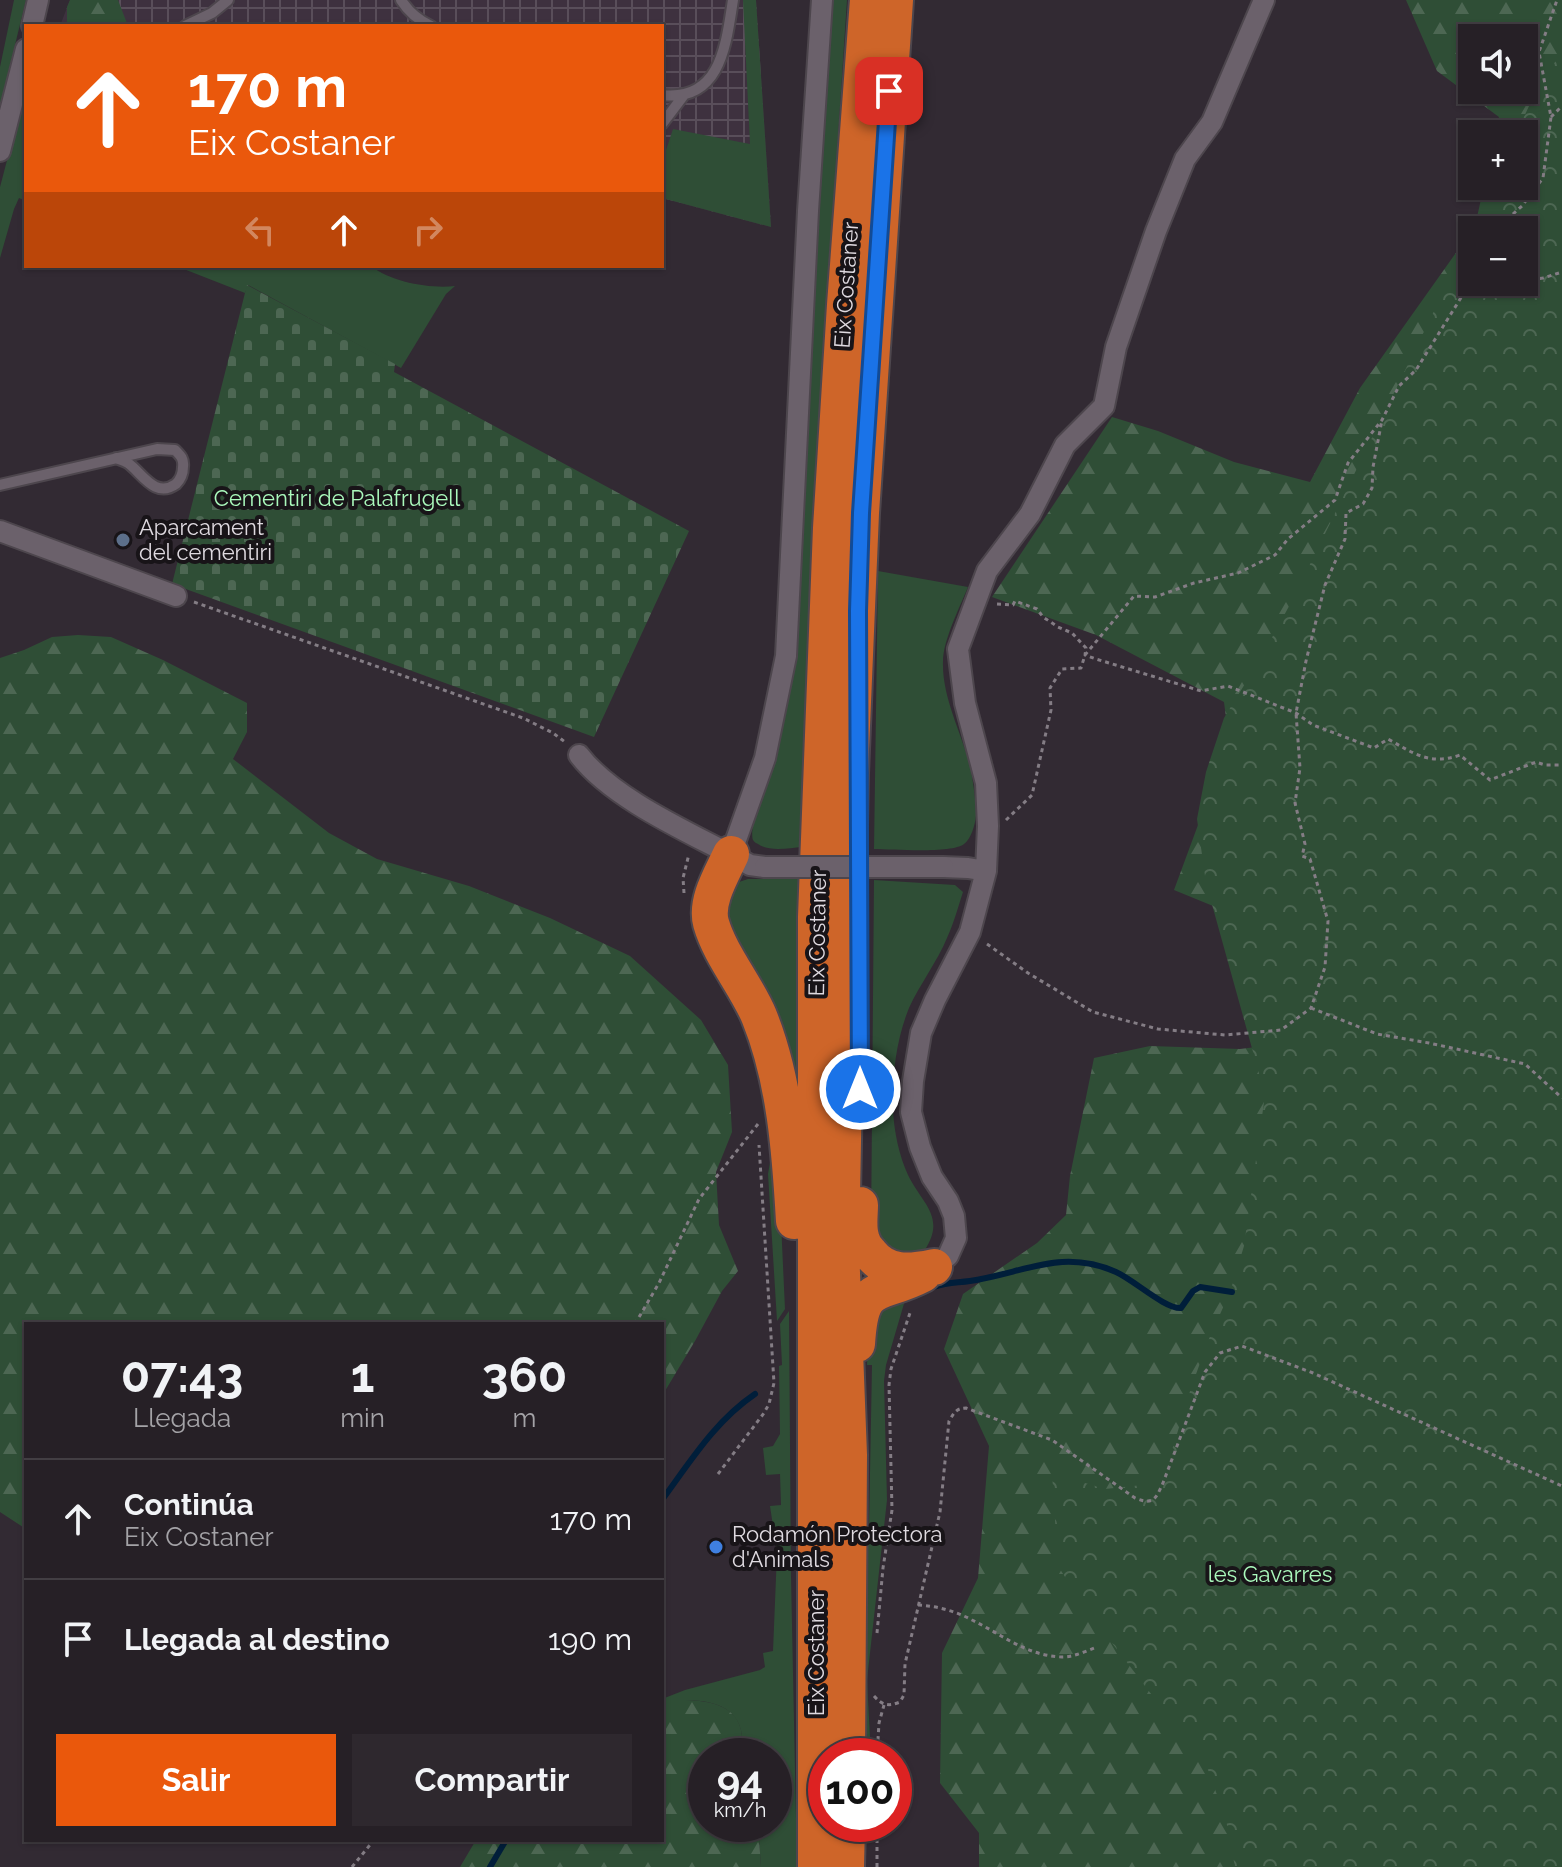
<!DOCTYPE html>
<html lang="es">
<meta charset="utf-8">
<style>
body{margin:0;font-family:Raleway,sans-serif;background:#2e282e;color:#f1f3f6;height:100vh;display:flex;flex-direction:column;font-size:30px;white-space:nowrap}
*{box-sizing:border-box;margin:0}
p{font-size:26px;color:#a4a3a7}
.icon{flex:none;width:44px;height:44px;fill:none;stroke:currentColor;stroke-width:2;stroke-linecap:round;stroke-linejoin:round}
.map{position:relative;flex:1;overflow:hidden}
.side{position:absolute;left:24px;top:1322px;width:640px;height:520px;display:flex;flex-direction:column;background:#262026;border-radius:0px;box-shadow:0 2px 6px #0004,0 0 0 2px #423e43}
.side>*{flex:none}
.guide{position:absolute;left:24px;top:24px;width:640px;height:244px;border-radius:0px;box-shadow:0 2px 6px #0004,0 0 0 2px #423e43;background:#ea580c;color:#fff;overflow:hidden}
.controls{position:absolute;left:1458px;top:24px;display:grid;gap:16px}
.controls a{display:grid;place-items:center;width:80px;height:80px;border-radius:0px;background:#262026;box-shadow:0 2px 6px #0004,0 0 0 2px #423e43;font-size:40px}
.speed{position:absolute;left:688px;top:1738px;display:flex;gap:16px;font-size:40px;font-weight:700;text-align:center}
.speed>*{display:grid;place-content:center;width:104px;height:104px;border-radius:50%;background:#262026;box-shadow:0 2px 6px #0004,0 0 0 2px #423e43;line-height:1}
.speed small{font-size:20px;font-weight:400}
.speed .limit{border:12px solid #d22;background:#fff;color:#111}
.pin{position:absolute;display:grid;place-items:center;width:68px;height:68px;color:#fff;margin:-34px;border-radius:16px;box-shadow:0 4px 12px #0006}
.me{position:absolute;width:88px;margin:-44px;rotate:0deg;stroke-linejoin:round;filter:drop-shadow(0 0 6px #0008)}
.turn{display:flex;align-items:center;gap:28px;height:168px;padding:0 32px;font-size:36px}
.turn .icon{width:104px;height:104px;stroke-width:2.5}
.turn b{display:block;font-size:56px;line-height:68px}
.lanes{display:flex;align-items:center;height:76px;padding:0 32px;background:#0003;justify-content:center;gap:40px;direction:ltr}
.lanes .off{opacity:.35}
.eta{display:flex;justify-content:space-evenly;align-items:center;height:136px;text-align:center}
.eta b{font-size:48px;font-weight:700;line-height:56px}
.action{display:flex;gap:16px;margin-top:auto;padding:16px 32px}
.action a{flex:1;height:92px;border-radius:0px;background:#ea580c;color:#fff;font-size:32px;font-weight:700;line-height:92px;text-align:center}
.action a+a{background:#2e282e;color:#f1f3f6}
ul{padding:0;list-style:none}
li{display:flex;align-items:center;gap:24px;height:120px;padding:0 32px;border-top:2px solid #423e43}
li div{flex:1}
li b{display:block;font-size:30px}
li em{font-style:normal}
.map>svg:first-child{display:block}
</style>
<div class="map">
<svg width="1562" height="1867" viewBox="0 0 1562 1867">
<defs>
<pattern id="industrial-grid" width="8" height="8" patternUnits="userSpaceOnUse" patternTransform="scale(2)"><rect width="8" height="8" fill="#3e313f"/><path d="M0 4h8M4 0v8" fill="none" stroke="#594e5a"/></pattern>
<pattern id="forest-firs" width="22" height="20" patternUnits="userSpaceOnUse" patternTransform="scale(2)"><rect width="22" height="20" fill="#2f4e36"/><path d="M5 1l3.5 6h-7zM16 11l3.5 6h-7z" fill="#4d6753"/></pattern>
<pattern id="cemetery-stones" width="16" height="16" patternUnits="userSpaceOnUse" patternTransform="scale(2)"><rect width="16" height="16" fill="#2f4e36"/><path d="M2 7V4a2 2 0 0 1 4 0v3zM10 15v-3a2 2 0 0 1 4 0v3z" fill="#4d6753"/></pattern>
<pattern id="park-crowns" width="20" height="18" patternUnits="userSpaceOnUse" patternTransform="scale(2)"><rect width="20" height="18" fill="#2f4e36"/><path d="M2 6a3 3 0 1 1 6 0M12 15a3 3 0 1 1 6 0" fill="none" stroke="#4d6753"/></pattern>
</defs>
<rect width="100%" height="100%" fill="#322a33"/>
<path fill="url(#industrial-grid)" d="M 70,0 L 756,0 L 771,227 L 662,198 L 662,26 L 60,26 Z"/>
<path fill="#2f4e36" d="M 14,0 L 26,0 L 0,106 L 0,67 Z
M 743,0 L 756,0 L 771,227 L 662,198 L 662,162 L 673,129 L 750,144 Z
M 829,0 L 847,0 L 827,305 L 802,847 C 789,848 769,852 758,844 C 756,843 754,842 753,840 C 748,829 768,772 772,758 Z
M 26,88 L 26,201 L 19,198 L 14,209 L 0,258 L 0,187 Z
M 176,266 L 371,266 C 391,282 430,289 455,286 L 446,294 L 401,368 L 248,285 L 245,293 Z
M 878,571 L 968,587 C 960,607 943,640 943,662 C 942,696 960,730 969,762 C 972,771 977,808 976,816 C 975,825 971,839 964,844 C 951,854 892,849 874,849 Z
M 748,879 L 799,879 L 798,1107 L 726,927 L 727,891 L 739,882 Z
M 874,880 L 955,885 L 963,892 C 958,907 954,923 947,938 C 937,962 920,984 909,1008 C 896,1040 892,1076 893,1110 C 894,1131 899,1156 908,1175 C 922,1204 947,1217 924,1251 L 893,1258 L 871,1231 Z
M 774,1161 L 781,1222 L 785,1309 L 777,1321 L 768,1174 L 770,1162 Z
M 908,1290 L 886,1365 L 884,1381 L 887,1500 L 867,1680 L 871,1756 L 860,1756 L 861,1663 L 869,1527 L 872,1365 L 867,1365 L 869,1316 Z
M 789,1311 L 791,1576 L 797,1867 L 761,1867 L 758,1824 L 774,1824 L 774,1756 L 741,1756 C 751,1702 705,1696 662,1702 L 662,1699 L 685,1690 L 760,1670 L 765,1667 L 763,1653 L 773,1651 L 777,1553 L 770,1506 L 781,1505 L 780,1474 L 766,1475 L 763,1448 L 773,1446 L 780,1434 L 779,1366 L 782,1365 L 780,1324 Z"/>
<path fill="url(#forest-firs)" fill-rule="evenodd" d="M 70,0 L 118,0 L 128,26 L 67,26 L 67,7 Z
M 1406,0 L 1562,0 L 1562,1867 L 979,1867 L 979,1833 L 940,1783 L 942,1653 L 978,1578 L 989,1446 L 944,1349 L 963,1294 L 1037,1243 L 1066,1215 L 1070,1176 L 1094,1058 L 1150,1046 L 1240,1049 L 1288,1043 L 1240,917 L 1174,890 L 1229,741 L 1224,702 L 1096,635 L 992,597 L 1112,417 L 1158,431 L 1234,462 L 1310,482 L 1360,388 L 1475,226 L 1484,186 L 1524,186 L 1524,134 L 1495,134 L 1499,117 L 1437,71 ZM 1472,38 L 1524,38 L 1524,90 L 1472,90 ZM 1472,230 L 1524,230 L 1524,282 L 1472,282 Z
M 78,635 L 111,637 L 163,660 L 247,703 L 247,732 L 233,759 L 329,833 L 377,859 L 469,886 L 550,918 L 630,956 L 701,1020 L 728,1065 L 732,1132 L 716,1172 L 719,1225 L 738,1271 L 722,1291 L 695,1341 L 662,1396 L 662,1324 L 26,1324 L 26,1529 L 0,1512 L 0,658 L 24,650 L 52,637 Z
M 671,1700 C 712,1699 750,1704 741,1756 L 706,1756 L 706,1824 L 758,1824 L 761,1867 L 460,1867 L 476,1840 L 662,1840 L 662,1702 Z"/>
<path fill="url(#cemetery-stones)" d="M 247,285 L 395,364 L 394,372 L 689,531 L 594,737 L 172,584 Z"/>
<path fill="url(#park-crowns)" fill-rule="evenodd" d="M 1562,54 L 1562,1867 L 1235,1867 L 1226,1820 L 1207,1767 L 1083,1605 L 1058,1566 L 1052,1473 L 1105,1489 L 1152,1484 L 1173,1447 L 1191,1388 L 1208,1341 L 1230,1292 L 1244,1246 L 1265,1095 L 1206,883 L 1197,819 L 1206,772 L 1224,718 L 1262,656 L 1294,597 L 1438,303 L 1492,186 L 1524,186 L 1524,134 L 1516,134 L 1543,76 ZM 1472,230 L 1524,230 L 1524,282 L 1472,282 Z"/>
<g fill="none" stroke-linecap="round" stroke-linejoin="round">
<path stroke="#001e3a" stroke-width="6" d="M 934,1287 C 948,1282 956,1283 970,1281 C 1024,1273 1061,1248 1116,1272 C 1134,1280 1165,1309 1181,1308 L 1193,1291 L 1200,1287 L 1232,1292
M 662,1500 C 690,1462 715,1421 755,1394
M 490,1867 L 506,1840"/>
<g stroke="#4d464d" stroke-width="14">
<path id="lane" d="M 401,0 C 408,11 418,20 431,26
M 185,26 L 212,13 L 228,0
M 662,95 C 721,102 726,44 733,0
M 662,124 L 684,95
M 0,485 L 157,449 L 175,450 C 181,456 184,459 183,467 C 183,474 181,479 176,484 C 155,499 142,473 128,463 C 124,461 121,460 116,458"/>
</g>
<g stroke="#4d464d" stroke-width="24">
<path id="street" d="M 32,26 L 38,0
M 0,151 L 26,49
M 0,531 L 176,596
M 579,755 C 615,802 698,836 750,865 L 765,867
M 731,854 L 765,758 L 786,656 L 808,211 L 822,0
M 986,871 L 988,826 L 986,783 L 965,703 L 958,649 L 987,571 L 1030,514 L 1065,445 L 1104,406 L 1116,347 L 1156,231 L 1185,159 L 1212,122 L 1264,0
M 934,1267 L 948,1256 L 956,1238 L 954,1216 L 948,1201 L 932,1177 L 920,1147 L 911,1112 L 913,1081 L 921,1033 L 935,1000 L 970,932 L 986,871 L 968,868 L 943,867"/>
</g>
<g stroke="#4d464d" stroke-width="40">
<path id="highway" d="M 731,854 C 722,874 705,901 711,923 C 720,955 746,985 759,1016 C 785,1080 790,1152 794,1221
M 860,1205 C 860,1214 858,1227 861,1237 C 862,1242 866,1249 870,1253 C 887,1275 910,1272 934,1267
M 857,1344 C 861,1279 877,1298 923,1274
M 847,1756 L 849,1455 L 841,1247 L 850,773 L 861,513 L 895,0
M 816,1867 L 816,917 L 831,528 L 845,305 L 868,0
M 846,1867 L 847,1824"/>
</g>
<path stroke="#847d85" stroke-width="3" stroke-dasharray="4 4" stroke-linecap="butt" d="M 1551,117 L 1562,106
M 1495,230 L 1522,206 L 1543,178 L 1551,117 L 1539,52 L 1557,0
M 1524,281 L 1543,278 L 1562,272
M 1509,282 L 1518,282
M 194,602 L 523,718 L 553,733 L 565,742
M 997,604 L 1013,605 L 1015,601 L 1037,609 L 1043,617 L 1058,627 L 1072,633 L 1086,648 L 1085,655 L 1096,659 L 1201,691 L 1228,686 L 1296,713 L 1313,725 L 1374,748 L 1388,739 C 1413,753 1430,766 1460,755 L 1490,780 L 1536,762 L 1545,765 L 1562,765
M 1006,820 L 1032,795 L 1051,710 L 1050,688 L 1062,669 L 1081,668 L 1085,655 L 1134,596 L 1155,597 L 1194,583 L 1238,573 L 1275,555 L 1288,539 L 1335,500 L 1348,463 L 1382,420 L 1399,386 L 1416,370 L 1472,280
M 684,893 L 683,878 L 689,854
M 987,944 L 1028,973 L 1093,1012 L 1158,1029 L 1225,1035 L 1281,1030 L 1311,1008 L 1325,967 L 1328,921 L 1310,859 L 1302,856 L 1305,844 L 1295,803 L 1300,768 L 1296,713 L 1306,661 L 1325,585 L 1345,539 L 1346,513 L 1363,504 L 1372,488 L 1373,467 L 1382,420
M 1311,1008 L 1377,1034 L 1429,1043 L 1525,1064 L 1562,1098
M 635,1324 L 659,1283 L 699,1199 L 758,1124
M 718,1474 L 764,1413 L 769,1404 L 774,1383 L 759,1145
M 918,1605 C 937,1606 955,1611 972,1620 C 1001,1634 1027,1656 1062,1657 C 1074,1657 1086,1651 1097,1647
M 877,1633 L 883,1568 L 892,1510 L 889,1385 L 891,1369 L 911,1310
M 874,1696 C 882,1705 888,1707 900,1702 L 904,1695 L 905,1664 L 940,1512 L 949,1421 C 954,1413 956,1408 966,1408 L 1052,1440 L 1135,1498 C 1154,1506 1156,1498 1163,1483 L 1205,1372 L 1220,1353 L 1242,1346 L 1313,1373 L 1562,1486
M 877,1756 L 879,1723 L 884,1705
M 352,1867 L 374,1840
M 877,1867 L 877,1824"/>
<use href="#lane" stroke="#6b616b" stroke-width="10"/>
<use href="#street" stroke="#6b616b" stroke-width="20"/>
<use href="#highway" stroke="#ce6529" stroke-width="36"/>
<g stroke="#4d464d" stroke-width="24" stroke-linecap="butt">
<path id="street-bridge" d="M 765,867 L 943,867"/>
</g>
<use href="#street-bridge" stroke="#6b616b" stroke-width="20"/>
</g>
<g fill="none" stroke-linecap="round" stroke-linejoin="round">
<g stroke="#114b97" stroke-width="20">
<path id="route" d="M 860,1089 L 858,611 L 861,513 L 889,91"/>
</g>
<use href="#route" stroke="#1a73e8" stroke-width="14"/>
</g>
<circle fill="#5c6f8a" stroke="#181418" stroke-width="3" cx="123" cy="540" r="8"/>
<circle fill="#3f7fe0" stroke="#181418" stroke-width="3" cx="716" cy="1547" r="8"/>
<g text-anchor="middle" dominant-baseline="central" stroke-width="8" stroke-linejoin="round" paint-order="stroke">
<g font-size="22" fill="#dfdae0" stroke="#181418">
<text transform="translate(846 285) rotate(-86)">Eix Costaner</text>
<text transform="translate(817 933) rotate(-89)">Eix Costaner</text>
<text transform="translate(816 1653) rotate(-90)">Eix Costaner</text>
</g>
<g font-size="22" fill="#aaf9bc" stroke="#181418">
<text x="337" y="498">Cementiri de Palafrugell</text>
<text x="1270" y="1574">les Gavarres</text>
</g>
<g font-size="22" fill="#dfdae0" stroke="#181418" text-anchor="start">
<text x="139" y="527">Aparcament<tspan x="139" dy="25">del cementiri</tspan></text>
<text x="732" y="1534">Rodamón Protectora<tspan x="732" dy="25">d'Animals</tspan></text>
</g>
</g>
</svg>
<div class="controls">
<a><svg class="icon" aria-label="sound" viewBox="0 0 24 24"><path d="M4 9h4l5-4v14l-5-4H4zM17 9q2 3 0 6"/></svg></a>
<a>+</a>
<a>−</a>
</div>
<div class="speed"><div>94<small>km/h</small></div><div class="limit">100</div></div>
<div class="pin" style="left:889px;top:91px;background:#d93025"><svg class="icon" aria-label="arrive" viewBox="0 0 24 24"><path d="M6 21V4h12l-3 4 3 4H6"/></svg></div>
<svg class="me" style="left:860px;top:1089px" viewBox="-20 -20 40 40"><circle r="17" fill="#1a73e8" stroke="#fff" stroke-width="3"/><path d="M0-11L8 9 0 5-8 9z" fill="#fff"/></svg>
<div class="guide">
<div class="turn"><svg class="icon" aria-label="ahead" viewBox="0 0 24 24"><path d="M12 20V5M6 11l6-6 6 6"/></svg><div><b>170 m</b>Eix Costaner</div></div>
<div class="lanes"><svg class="icon off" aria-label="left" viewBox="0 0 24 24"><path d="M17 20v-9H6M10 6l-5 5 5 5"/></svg><svg class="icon" aria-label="ahead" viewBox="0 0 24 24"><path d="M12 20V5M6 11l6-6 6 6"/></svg><svg class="icon off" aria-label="right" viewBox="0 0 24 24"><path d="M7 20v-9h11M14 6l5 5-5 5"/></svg></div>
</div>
<section class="side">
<div class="eta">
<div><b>07:43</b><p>Llegada</p></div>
<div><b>1</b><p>min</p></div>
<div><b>360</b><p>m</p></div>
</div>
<ul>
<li><svg class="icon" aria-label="ahead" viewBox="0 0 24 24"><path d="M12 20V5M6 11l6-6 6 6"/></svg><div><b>Continúa</b><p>Eix Costaner</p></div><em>170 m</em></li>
<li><svg class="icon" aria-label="arrive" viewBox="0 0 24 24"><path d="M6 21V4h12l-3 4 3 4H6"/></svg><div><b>Llegada al destino</b></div><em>190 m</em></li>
</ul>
<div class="action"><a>Salir</a><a>Compartir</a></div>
</section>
</div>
